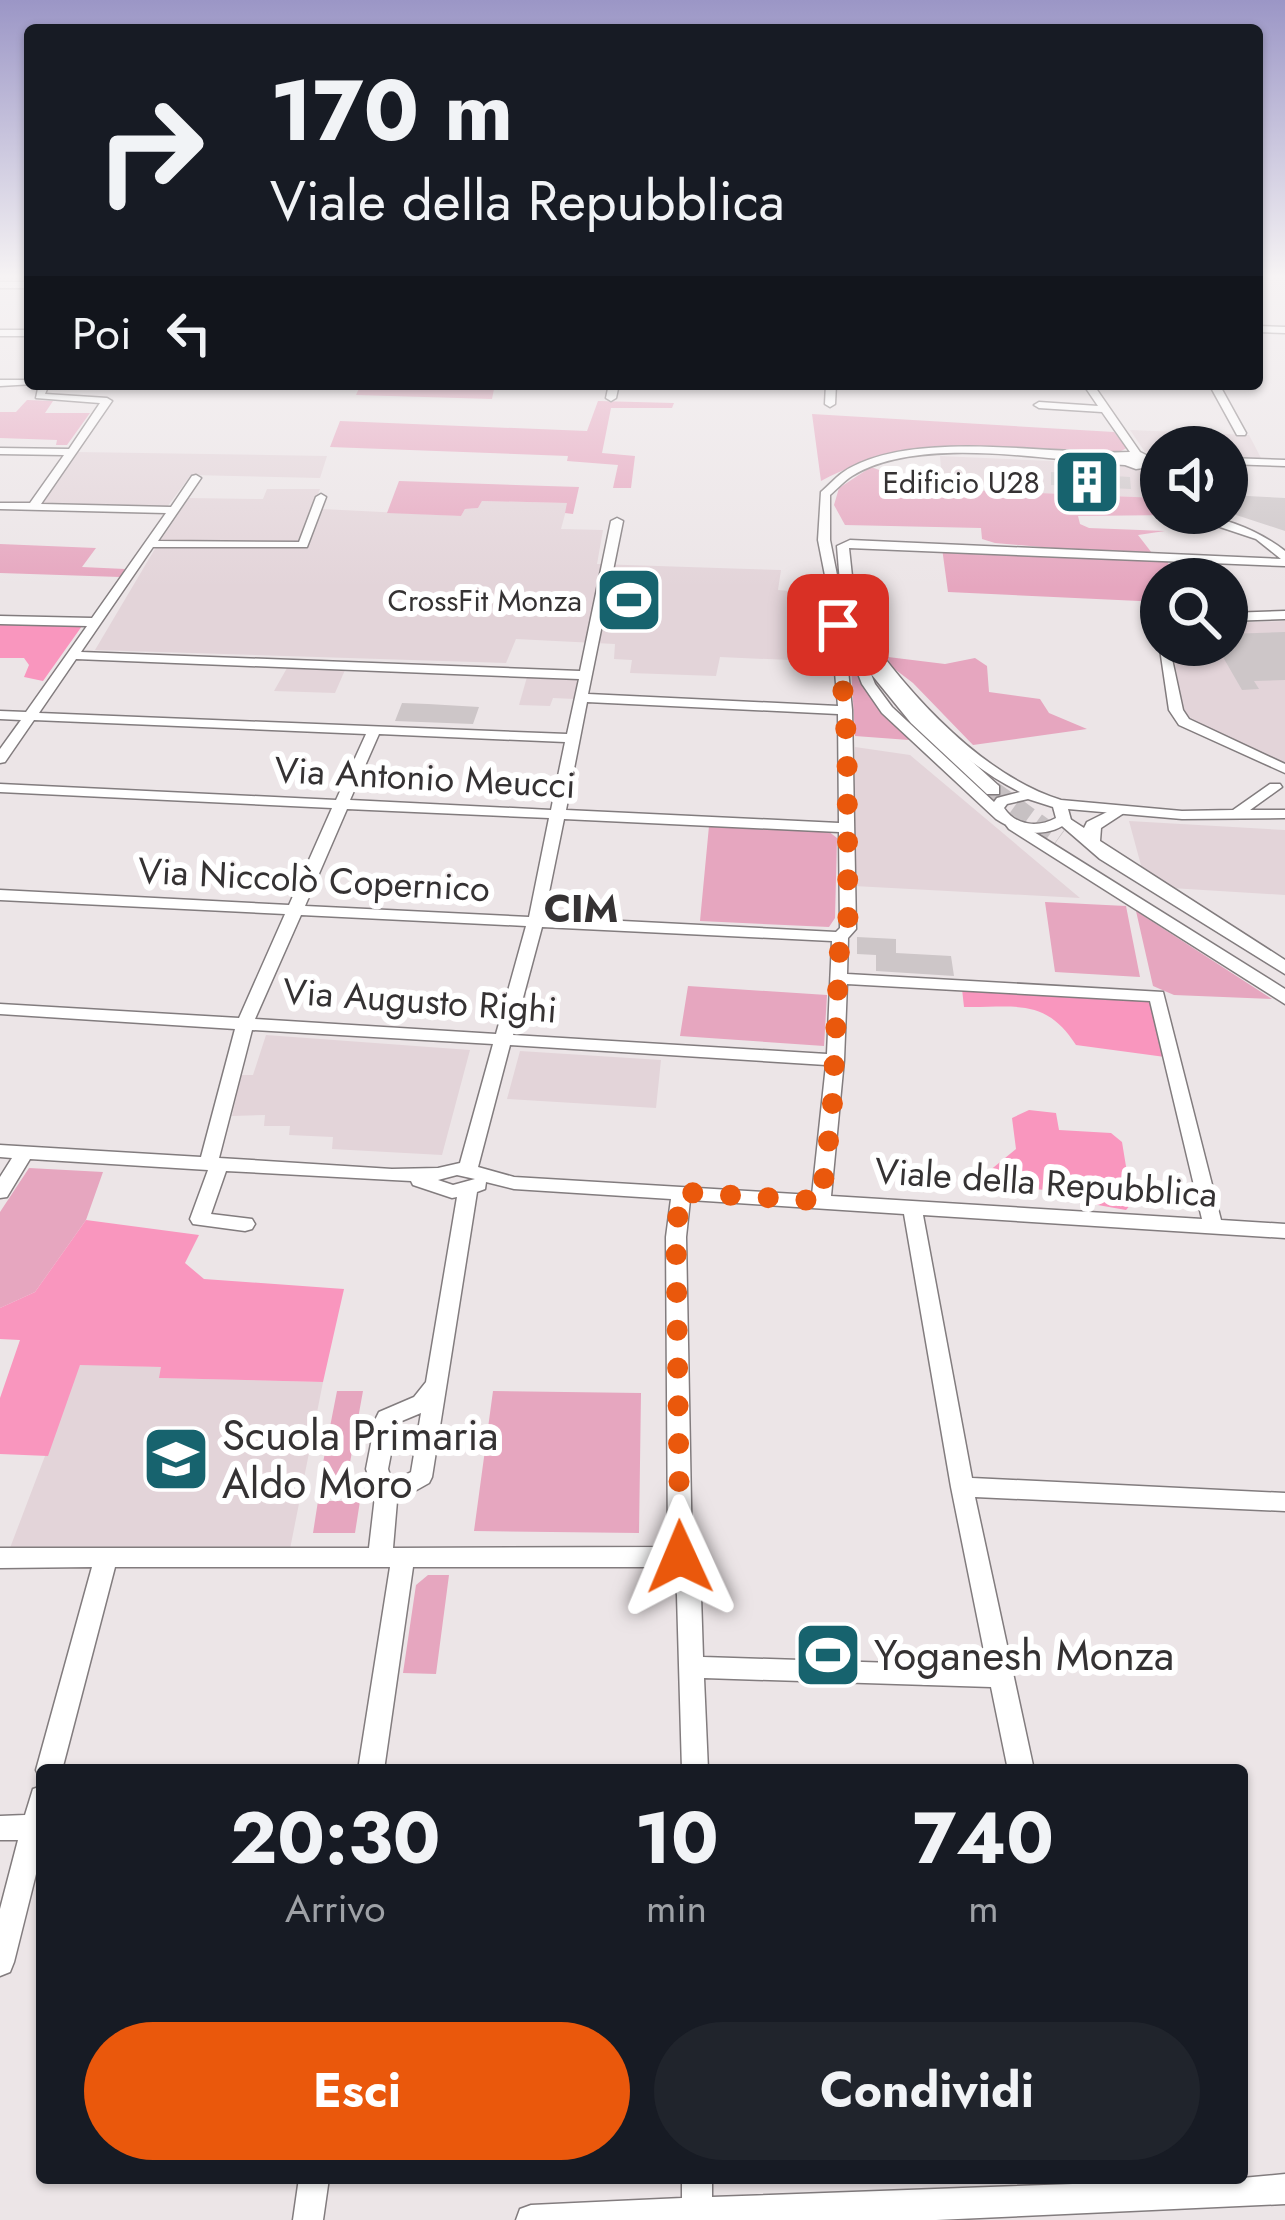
<!DOCTYPE html>
<html lang="it">
<meta charset="utf-8">
<style>
body{margin:0;font-family:Jost,sans-serif;background:#20242c;color:#f1f3f6;height:100vh;display:flex;flex-direction:column;font-size:45px;white-space:nowrap}
*{box-sizing:border-box;margin:0}
p{font-size:39px;color:#9ea1a6}
.icon{flex:none;width:66px;height:66px;fill:none;stroke:currentColor;stroke-width:2;stroke-linecap:round;stroke-linejoin:round}
.map{position:relative;flex:1;overflow:hidden}
.panel{position:absolute;left:36px;top:1764px;width:1212px;height:420px;display:flex;flex-direction:column;background:#171b24;border-radius:12px;box-shadow:0 3px 9px #0004}
.panel>*{flex:none}
.top-card{position:absolute;left:24px;top:24px;width:1239px;height:366px;border-radius:12px;box-shadow:0 3px 9px #0004;background:#171b24;color:#f1f3f6;overflow:hidden}
.fabs{position:absolute;left:1140px;top:426px;display:grid;gap:24px}
.fabs a{display:grid;place-items:center;width:108px;height:108px;border-radius:50%;background:#171b24;box-shadow:0 3px 9px #0004;font-size:60px}
.pin{position:absolute;display:grid;place-items:center;width:102px;height:102px;color:#fff;margin:-51px;border-radius:24px;box-shadow:0 6px 18px #0006}
.me{position:absolute;width:132px;margin:-66px;rotate:359deg;stroke-linejoin:round;filter:drop-shadow(0 0 9px #0008)}
.turn{display:flex;align-items:center;gap:42px;height:252px;padding:0 48px;font-size:54px}
.turn .icon{width:156px;height:156px;stroke-width:2.5}
.turn b{display:block;font-size:84px;line-height:102px}
.then{display:flex;align-items:center;height:114px;padding:0 48px;background:#0003;gap:24px;font-size:45px}
.eta{display:flex;justify-content:space-evenly;align-items:center;height:204px;text-align:center}
.eta b{font-size:72px;font-weight:700;line-height:84px}
.primary-button{display:flex;gap:24px;margin-top:auto;padding:24px 48px}
.primary-button a{flex:1;height:138px;border-radius:72px;background:#ea580c;color:#fff;font-size:48px;font-weight:700;line-height:138px;text-align:center}
.primary-button a+a{background:#20242c;color:#f1f3f6}
.map>svg:first-child{display:block}
</style>
<div class="map">
<svg width="1285" height="2220" viewBox="0 0 1285 2220">
<rect width="100%" height="100%" fill="#ece5e7"/>
<path fill="#e3d4d9" d="M 1130,430 L 1249,435 L 1261,458 L 1227,458 L 1227,447 L 1161,447 L 1161,457 L 1145,452 Z
M 77,452 L 327,456 L 320,478 L 191,475 L 167,507 L 41,503 Z
M 940,456 L 1119,464 L 1139,469 L 1159,498 L 943,489 Z
M 267,489 L 320,489 L 299,541 L 160,541 L 189,498 L 263,499 Z
M 482,501 L 568,503 L 561,529 L 603,530 L 597,564 L 781,570 L 778,590 L 802,592 L 800,612 L 834,614 L 836,662 L 720,657 L 716,676 L 630,673 L 632,660 L 614,659 L 615,644 L 516,639 L 506,663 L 95,650 L 156,547 L 306,548 L 322,509 L 461,516 L 465,509 L 478,508 Z
M 1285,621 L 1285,763 L 1200,729 L 1183,711 L 1172,645 L 1227,645 L 1227,623 Z
M 287,668 L 323,669 L 345,670 L 335,693 L 274,691 Z
M 527,677 L 579,679 L 575,699 L 553,698 L 550,706 L 519,705 Z
M 855,747 L 910,755 L 1080,898 L 854,886 Z
M 1129,821 L 1285,830 L 1285,895 L 1171,888 L 1142,869 Z
M 266,1035 L 470,1050 L 442,1155 L 332,1149 L 333,1137 L 289,1135 L 290,1126 L 264,1126 L 265,1115 L 232,1116 L 241,1075 L 253,1075 Z
M 520,1051 L 661,1060 L 656,1108 L 507,1099 Z
M 80,1364 L 162,1367 L 160,1378 L 323,1382 L 290,1549 L 10,1548 Z"/>
<path fill="#e6a6bf" d="M 361,384 L 495,384 L 492,399 L 356,395 Z
M 27,400 L 53,401 L 45,413 L 90,413 L 67,445 L 56,445 L 57,440 L 0,438 L 0,412 L 16,412 Z
M 598,401 L 674,403 L 672,408 L 611,408 L 602,453 L 635,456 L 631,488 L 613,488 L 618,465 L 567,461 L 568,456 L 330,447 L 340,421 L 587,431 Z
M 812,414 L 1114,432 L 1127,448 L 1117,453 C 1021,452 908,433 821,481 Z
M 871,467 L 910,481 L 940,481 L 943,489 L 1159,498 L 1161,513 L 1174,515 L 1078,516 L 1080,524 L 1089,528 L 1165,531 L 1138,535 L 1155,557 L 995,543 L 982,539 L 981,528 L 845,525 L 834,505 L 839,488 Z
M 399,481 L 579,487 L 573,514 L 565,513 L 567,503 L 482,501 L 478,508 L 465,509 L 461,516 L 387,513 Z
M 0,544 L 96,548 L 82,567 L 125,569 L 120,577 L 0,573 Z
M 942,548 L 1168,562 L 1171,578 L 1188,579 L 1161,579 L 1161,602 L 948,592 Z
M 888,657 L 945,664 L 975,658 L 987,666 L 989,692 L 1040,699 L 1049,713 L 1087,729 L 973,745 L 913,683 L 888,664 Z
M 851,666 L 909,740 L 855,736 Z
M 709,826 L 828,831 L 837,838 L 835,918 L 829,927 L 700,921 Z
M 1045,902 L 1126,906 L 1140,977 L 1055,972 Z
M 1136,911 L 1272,999 L 1174,995 L 1153,986 Z
M 688,986 L 827,995 L 824,1046 L 680,1036 Z
M 29,1168 L 103,1172 L 86,1220 L 35,1292 L 0,1308 L 0,1212 Z
M 337,1391 L 363,1391 L 347,1479 L 320,1478 Z
M 493,1391 L 641,1393 L 639,1533 L 474,1531 Z
M 318,1501 L 360,1501 L 355,1533 L 313,1533 Z
M 428,1575 L 449,1575 L 436,1674 L 403,1673 L 416,1585 Z"/>
<path fill="#f996be" d="M 0,624 L 76,625 L 82,626 L 43,681 L 24,677 L 29,665 L 24,658 L 0,658 Z
M 962,989 L 1151,1001 L 1165,1057 L 1076,1045 C 1045,997 1015,1008 964,1007 Z
M 1029,1110 L 1056,1113 L 1059,1130 L 1111,1133 L 1122,1142 L 1132,1203 L 1126,1210 L 1092,1204 L 1078,1192 L 986,1186 L 983,1176 L 1016,1149 L 1012,1118 Z
M 86,1220 L 199,1235 L 185,1263 L 204,1279 L 344,1289 L 323,1382 L 159,1378 L 161,1367 L 80,1365 L 48,1456 L 0,1454 L 0,1398 L 20,1340 L 0,1339 L 0,1308 L 35,1292 Z"/>
<path fill="#cdc6c8" d="M 1051,472 L 1130,477 L 1131,489 L 1051,485 Z
M 1227,495 L 1285,498 L 1285,531 L 1227,512 Z
M 1285,632 L 1285,680 L 1254,681 L 1259,689 L 1242,690 L 1216,645 L 1227,645 L 1227,634 Z
M 402,703 L 428,704 L 479,707 L 473,724 L 395,721 Z
M 857,937 L 896,939 L 896,953 L 951,956 L 954,976 L 876,971 L 876,955 L 857,954 Z"/>
<g fill="none" stroke-linecap="round" stroke-linejoin="round">
<path stroke="#c7c1c3" stroke-width="18" stroke-dasharray="18 9" stroke-linecap="butt" d="M 993,790 L 1059,838"/>
<g stroke="#827c7e" stroke-width="3">
<path id="minor" d="M 0,282 L 30,282 L 30,288 L 0,288 Z
M 1257,326 L 1285,327 L 1285,333 L 1257,332 Z
M 0,330 L 30,330 L 30,336 L 0,336 Z
M 0,380 L 30,380 L 30,384 L 34,384 L 0,386 Z
M 39,384 L 49,384 L 45,394 L 107,398 L 112,401 L 41,504 L 171,507 L 192,476 L 196,475 L 201,478 L 158,541 L 299,542 L 316,497 L 321,494 L 326,497 L 307,547 L 153,547 L 81,652 L 580,671 L 611,521 L 617,518 L 623,521 L 588,694 L 838,706 L 831,627 L 834,621 L 818,540 L 821,492 C 828,486 835,478 842,473 C 909,427 1051,456 1130,452 L 1102,412 L 1039,408 L 1034,405 L 1039,402 L 1098,406 L 1083,384 L 1093,384 L 1140,452 L 1156,460 L 1161,459 L 1161,465 L 1153,466 L 1161,483 L 1161,497 L 1156,494 L 1143,468 L 1136,469 L 1125,465 C 1050,461 919,434 852,476 C 844,481 837,489 830,495 L 830,540 L 841,595 L 837,546 L 850,540 L 1281,559 L 1256,539 L 1178,513 C 1215,513 1257,529 1285,551 L 1285,566 L 849,548 L 854,595 L 846,604 C 895,679 973,772 1061,800 L 1182,811 L 1233,810 L 1270,784 L 1280,784 L 1282,787 L 1250,810 L 1285,810 L 1285,818 L 1182,819 L 1068,809 L 1071,820 C 1048,839 1020,835 996,819 L 882,713 L 862,684 L 845,640 L 852,710 L 856,929 L 848,938 L 847,974 L 1163,992 L 1221,1220 L 1285,1224 L 1285,1238 L 923,1215 L 972,1478 L 1285,1493 L 1285,1511 L 975,1497 L 1034,1770 L 1008,1770 L 991,1687 L 704,1678 L 708,1770 L 682,1770 L 677,1595 L 671,1567 L 413,1567 L 384,1770 L 358,1770 L 390,1567 L 115,1567 L 62,1770 L 42,1770 L 40,1778 L 36,1770 L 92,1567 L 0,1568 L 0,1548 L 369,1548 L 375,1496 L 366,1469 L 376,1418 L 379,1412 L 414,1397 L 426,1382 L 457,1197 L 452,1198 L 413,1185 L 411,1181 L 226,1171 L 211,1214 L 252,1219 L 255,1224 L 252,1229 L 245,1231 L 193,1224 L 190,1219 L 208,1170 L 30,1159 L 7,1197 L 0,1198 L 0,1177 L 12,1158 L 0,1157 L 0,1145 L 201,1157 L 235,1029 L 0,1014 L 0,1004 L 239,1018 L 285,914 L 0,900 L 0,890 L 289,905 L 332,808 L 0,792 L 0,784 L 336,800 L 366,734 L 34,720 L 5,762 L 0,763 L 0,749 L 21,720 L 0,719 L 0,711 L 26,712 L 87,626 L 0,624 L 0,616 L 92,618 L 166,513 L 0,509 L 0,503 L 30,503 L 64,455 L 0,454 L 0,448 L 69,449 L 100,403 L 36,398 ZM 858,642 C 902,699 955,760 1020,792 L 997,798 L 994,802 L 892,707 L 875,684 ZM 76,659 L 579,679 L 567,734 L 39,713 ZM 587,702 L 838,714 L 839,823 L 566,810 ZM 379,734 L 565,742 L 551,810 L 350,800 ZM 1028,799 L 1053,807 L 1056,818 C 1038,828 1016,826 1004,808 L 1007,804 ZM 347,809 L 549,818 L 529,917 L 305,906 ZM 564,819 L 839,832 L 840,928 L 836,932 L 544,917 ZM 301,915 L 526,926 L 496,1034 L 255,1019 ZM 542,927 L 832,941 L 827,1054 L 513,1035 ZM 847,984 L 1150,1001 L 1202,1219 L 831,1196 L 844,1060 ZM 252,1030 L 493,1044 L 460,1163 L 438,1168 L 392,1169 L 219,1158 ZM 510,1045 L 826,1065 L 812,1195 L 514,1177 L 478,1167 ZM 457,1175 L 475,1179 L 453,1185 L 438,1180 ZM 486,1182 L 514,1189 L 671,1199 L 666,1237 L 668,1547 L 393,1548 L 397,1501 L 429,1483 L 432,1477 L 477,1192 L 485,1189 ZM 690,1200 L 904,1214 L 951,1487 L 987,1666 L 703,1657 L 701,1595 L 692,1557 L 686,1237 ZM 421,1413 L 411,1472 L 392,1482 L 388,1469 L 397,1423 Z
M 609,384 L 619,384 L 616,398 L 611,401 L 606,398 Z
M 826,384 L 836,384 L 835,404 L 830,407 L 825,404 Z
M 1209,384 L 1219,384 L 1246,433 L 1245,435 L 1237,435 Z
M 1227,458 L 1285,460 L 1285,466 L 1227,464 Z
M 1285,611 L 1285,619 L 1227,621 L 1227,613 Z
M 1159,642 L 1169,645 L 1183,710 L 1189,719 L 1285,764 L 1285,773 L 1179,725 L 1169,710 Z
M 42,1786 L 42,1850 L 14,1962 L 10,1972 L 0,1976 L 0,1909 L 18,1840 L 0,1840 L 0,1816 L 25,1815 L 33,1789 Z
M 1285,2174 L 1285,2204 L 936,2220 L 516,2220 L 520,2209 L 531,2205 L 682,2198 L 682,2178 L 712,2178 L 712,2197 L 1242,2178 Z
M 299,2178 L 329,2178 L 323,2220 L 293,2220 Z"/>
</g>
<g stroke="#827c7e" stroke-width="3">
<path id="major" d="M 850,642 L 860,642 L 923,717 L 999,786 L 999,794 L 987,794 L 911,723 L 850,648 Z
M 1119,806 L 1127,811 L 1101,828 L 1100,841 L 1285,960 L 1285,974 L 1100,859 L 1055,820 L 1064,815 L 1084,828 L 1087,822 Z
M 1015,820 L 1285,989 L 1285,1004 L 1009,829 L 1006,825 Z"/>
</g>
<use href="#minor" fill="#fff" fill-rule="evenodd"/>
<use href="#major" fill="#fff" fill-rule="evenodd"/>
</g>
<linearGradient id="sky" x2="0" y2="1"><stop stop-color="#9b96c6"/><stop offset="0.47" stop-color="#f6f3f4"/><stop offset="1" stop-color="#f6f3f4" stop-opacity="0"/></linearGradient>
<rect width="1285" height="588" fill="url(#sky)"/>
<g fill="none" stroke-linecap="round" stroke-linejoin="round">
<path stroke="#ea580c" stroke-width="21" stroke-dasharray="0 37.8" d="M 680,1557 L 676,1238 L 680,1192 L 821,1201 L 832,1113 L 840,938 L 848,929 L 847,745 L 838,625"/>
</g>
<defs>
<g id="building-square" transform="scale(3.45)"><rect x="-9" y="-9" width="18" height="18" rx="4" fill="#17636e" stroke="#fff"/><path d="M-4-6H4V6H1V3H-1V6H-4ZM-2.5-4.3h1.7v1.8h-1.7ZM.8-4.3h1.7v1.8H.8ZM-2.5-1h1.7V.8h-1.7ZM.8-1h1.7V.8H.8Z" fill="#fff"/></g>
<g id="stadium-square" transform="scale(3.45)"><rect x="-9" y="-9" width="18" height="18" rx="4" fill="#17636e" stroke="#fff"/><path d="M0-5a6.5 5 0 1 0 0 10a6.5 5 0 1 0 0-10ZM-3.5-1.8h7v3.6h-7Z" fill="#fff"/></g>
<g id="school-square" transform="scale(3.45)"><rect x="-9" y="-9" width="18" height="18" rx="4" fill="#17636e" stroke="#fff"/><path d="M0-5L7-2L0 1L-7-2ZM-4 1L0 2.5L4 1V4Q0 6-4 4Z" fill="#fff"/></g>
</defs>
<g fill-rule="evenodd">
<use href="#building-square" x="1087" y="482"/>
<use href="#stadium-square" x="629" y="600"/>
<use href="#school-square" x="176" y="1459"/>
<use href="#stadium-square" x="828" y="1655"/>
</g>
<g text-anchor="middle" dominant-baseline="central" stroke-width="12" stroke-linejoin="round" paint-order="stroke">
<g font-size="30" fill="#353233" stroke="#fff" text-anchor="end">
<text x="1040" y="482">Edificio U28</text>
<text x="582" y="600">CrossFit Monza</text>
</g>
<g font-size="36" fill="#353233" stroke="#fff">
<text transform="translate(425 777) rotate(3)">Via Antonio Meucci</text>
<text transform="translate(314 879) rotate(3)">Via Niccolò Copernico</text>
<text transform="translate(420 1000) rotate(4)">Via Augusto Righi</text>
<text transform="translate(1046 1182) rotate(4)">Viale della Repubblica</text>
</g>
<g font-size="39" font-weight="bold" fill="#353233" stroke="#fff">
<text x="581" y="908">CIM</text>
</g>
<g font-size="42" fill="#353233" stroke="#fff" text-anchor="start">
<text x="222" y="1435">Scuola Primaria<tspan x="222" dy="48">Aldo Moro</tspan></text>
<text x="874" y="1655">Yoganesh Monza</text>
</g>
</g>
</svg>
<div class="fabs">
<a><svg class="icon" aria-label="sound" viewBox="0 0 24 24"><path d="M4 9h4l5-4v14l-5-4H4zM17 9q2 3 0 6"/></svg></a>
<a><svg class="icon" aria-label="search" viewBox="0 0 24 24"><circle cx="10" cy="10" r="6"/><path d="M15 15l6 6"/></svg></a>
</div>
<div class="pin" style="left:838px;top:625px;background:#d93025"><svg class="icon" aria-label="arrive" viewBox="0 0 24 24"><path d="M6 21V4h12l-3 4 3 4H6"/></svg></div>
<svg class="me" style="left:680px;top:1557px" viewBox="-20 -20 40 40"><path d="M0-17L14 15 0 8-14 15z" fill="#ea580c" stroke="#fff" stroke-width="4"/></svg>
<div class="top-card">
<div class="turn"><svg class="icon" aria-label="right" viewBox="0 0 24 24"><path d="M7 20v-9h11M14 6l5 5-5 5"/></svg><div><b>170 m</b>Viale della Repubblica</div></div>
<div class="then">Poi<svg class="icon" aria-label="left" viewBox="0 0 24 24"><path d="M17 20v-9H6M10 6l-5 5 5 5"/></svg></div>
</div>
<section class="panel">
<div class="eta">
<div><b>20:30</b><p>Arrivo</p></div>
<div><b>10</b><p>min</p></div>
<div><b>740</b><p>m</p></div>
</div>
<div class="primary-button"><a>Esci</a><a>Condividi</a></div>
</section>
</div>
